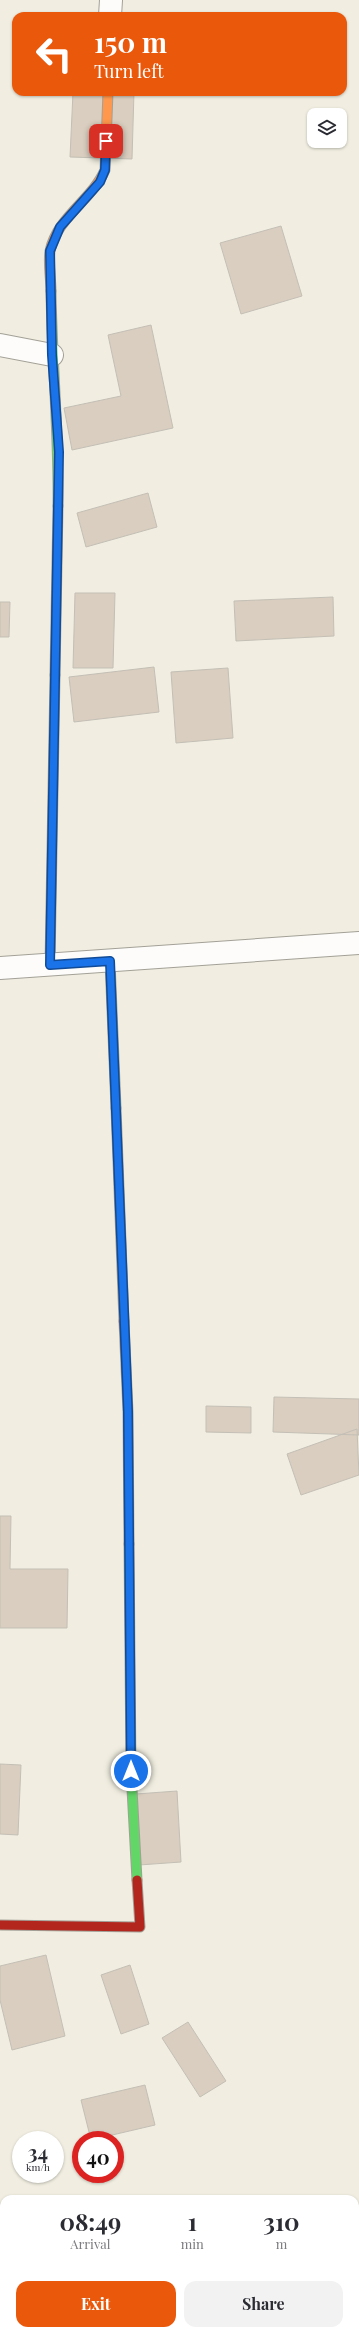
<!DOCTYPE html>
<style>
body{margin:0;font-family:"Playfair Display",serif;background:#f2f2f3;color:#2b2b33;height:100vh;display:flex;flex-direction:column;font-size:15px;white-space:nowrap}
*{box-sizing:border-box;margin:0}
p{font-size:13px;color:#7c7c81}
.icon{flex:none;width:22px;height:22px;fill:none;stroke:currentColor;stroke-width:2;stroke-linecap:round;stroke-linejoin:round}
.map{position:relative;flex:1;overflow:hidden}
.drawer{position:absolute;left:0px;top:2195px;width:359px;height:140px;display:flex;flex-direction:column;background:#fff;border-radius:12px 12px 0 0;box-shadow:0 1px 3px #0004}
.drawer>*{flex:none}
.guide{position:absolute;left:12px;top:12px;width:335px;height:84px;border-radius:12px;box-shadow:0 1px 3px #0004;background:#ea580c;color:#fff;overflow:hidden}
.controls{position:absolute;left:307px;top:108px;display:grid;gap:8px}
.controls a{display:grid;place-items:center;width:40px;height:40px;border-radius:8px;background:#fff;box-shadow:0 1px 3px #0004;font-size:20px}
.speed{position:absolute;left:12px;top:2131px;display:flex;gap:8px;font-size:20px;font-weight:700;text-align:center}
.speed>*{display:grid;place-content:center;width:52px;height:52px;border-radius:50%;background:#fff;box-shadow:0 1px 3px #0004;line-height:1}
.speed small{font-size:10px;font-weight:400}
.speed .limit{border:6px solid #d22;background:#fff;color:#111}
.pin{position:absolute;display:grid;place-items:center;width:34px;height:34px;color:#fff;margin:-17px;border-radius:8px;box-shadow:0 2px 6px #0006}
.me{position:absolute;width:44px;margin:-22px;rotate:0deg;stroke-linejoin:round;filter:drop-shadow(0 0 3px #0008)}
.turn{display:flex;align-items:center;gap:14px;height:84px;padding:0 16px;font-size:18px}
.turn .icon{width:52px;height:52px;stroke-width:2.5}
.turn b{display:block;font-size:28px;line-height:34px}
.eta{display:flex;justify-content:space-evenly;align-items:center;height:68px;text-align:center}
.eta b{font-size:24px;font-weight:700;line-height:28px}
.action{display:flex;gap:8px;margin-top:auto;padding:8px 16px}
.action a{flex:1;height:46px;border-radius:12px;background:#ea580c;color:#fff;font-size:16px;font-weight:700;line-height:46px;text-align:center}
.action a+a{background:#f2f2f3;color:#2b2b33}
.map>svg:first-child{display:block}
</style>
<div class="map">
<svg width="359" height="2335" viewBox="0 0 359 2335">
<rect width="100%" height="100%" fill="#f1eee1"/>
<path fill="#d9cebf" stroke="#c4bfb6" d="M 73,92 L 134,92 L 132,159 L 70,157 Z
M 281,226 L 302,296 L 241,314 L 220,243 Z
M 151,325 L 173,428 L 72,450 L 64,408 L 121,396 L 108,335 Z
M 148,493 L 157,527 L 86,547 L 77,513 Z
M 75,593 L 115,593 L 113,668 L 73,668 Z
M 333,597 L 334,636 L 236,641 L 234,601 Z
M 0,602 L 10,602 L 9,637 L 0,637 Z
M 154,667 L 159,712 L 74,722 L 69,677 Z
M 228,668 L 233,738 L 176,743 L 171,672 Z
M 274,1397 L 359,1399 L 359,1435 L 273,1432 Z
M 206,1406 L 251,1407 L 251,1433 L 206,1432 Z
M 357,1429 L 359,1475 L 301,1495 L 287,1454 Z
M 0,1516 L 11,1516 L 10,1569 L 68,1569 L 67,1628 L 0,1628 Z
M 0,1764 L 21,1765 L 18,1835 L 0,1834 Z
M 177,1791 L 181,1862 L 139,1865 L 136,1794 Z
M 46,1955 L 65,2036 L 12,2050 L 0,2000 L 0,1966 Z
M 130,1965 L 149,2024 L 121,2034 L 101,1975 Z
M 188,2022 L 226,2081 L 200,2097 L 162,2038 Z
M 145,2085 L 155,2125 L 91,2140 L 81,2100 Z"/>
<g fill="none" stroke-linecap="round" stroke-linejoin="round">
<g stroke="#a3a097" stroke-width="24">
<path id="street" d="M 110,16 L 111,0
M 0,345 L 52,355
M 0,968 L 359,943"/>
</g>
<g stroke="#a3a097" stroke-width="11">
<path id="fast" d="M 51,291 C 52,363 59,434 58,506
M 110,961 L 116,1108
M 129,1544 L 131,1771 L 137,1880"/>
</g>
<g stroke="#a3a097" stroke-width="11">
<path id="slow" d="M 51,291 C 51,279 48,263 50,251 C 57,217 92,200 105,170 L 108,92
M 50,965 L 55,675
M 116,1108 L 124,1321"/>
</g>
<g stroke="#a3a097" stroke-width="11">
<path id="jam" d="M 55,675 L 58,506
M 124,1321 L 128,1412 L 129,1544
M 0,1925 L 140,1927 L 137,1880"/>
</g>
<use href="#street" stroke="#fdfcfa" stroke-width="22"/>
<use href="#fast" stroke="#63d668" stroke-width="9"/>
<use href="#slow" stroke="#ff974d" stroke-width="9"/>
<use href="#jam" stroke="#b3261e" stroke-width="9"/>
</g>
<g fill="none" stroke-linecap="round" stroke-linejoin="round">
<g stroke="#114b97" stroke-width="10">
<path id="route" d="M 106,141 L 105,170 L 100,182 L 60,227 L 50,251 L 52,355 L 59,452 L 50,965 L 110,961 L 128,1412 L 131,1771"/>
</g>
<use href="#route" stroke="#1a73e8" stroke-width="7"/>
</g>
</svg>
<div class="controls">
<a><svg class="icon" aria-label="layers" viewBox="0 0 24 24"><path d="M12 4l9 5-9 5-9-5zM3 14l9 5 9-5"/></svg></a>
</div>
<div class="speed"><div>34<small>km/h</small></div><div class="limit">40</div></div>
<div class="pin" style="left:106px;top:141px;background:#d93025"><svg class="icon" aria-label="arrive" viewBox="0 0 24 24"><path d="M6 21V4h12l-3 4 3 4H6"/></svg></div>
<svg class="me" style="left:131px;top:1771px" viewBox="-20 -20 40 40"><circle r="17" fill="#1a73e8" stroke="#fff" stroke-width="3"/><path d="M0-11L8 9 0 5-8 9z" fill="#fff"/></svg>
<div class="guide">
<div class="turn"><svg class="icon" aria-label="left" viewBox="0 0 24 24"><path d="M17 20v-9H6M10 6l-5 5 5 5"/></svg><div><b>150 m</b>Turn left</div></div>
</div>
<section class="drawer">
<div class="eta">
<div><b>08:49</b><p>Arrival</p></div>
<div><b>1</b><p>min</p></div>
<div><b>310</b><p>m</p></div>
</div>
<div class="action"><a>Exit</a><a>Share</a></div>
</section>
</div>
